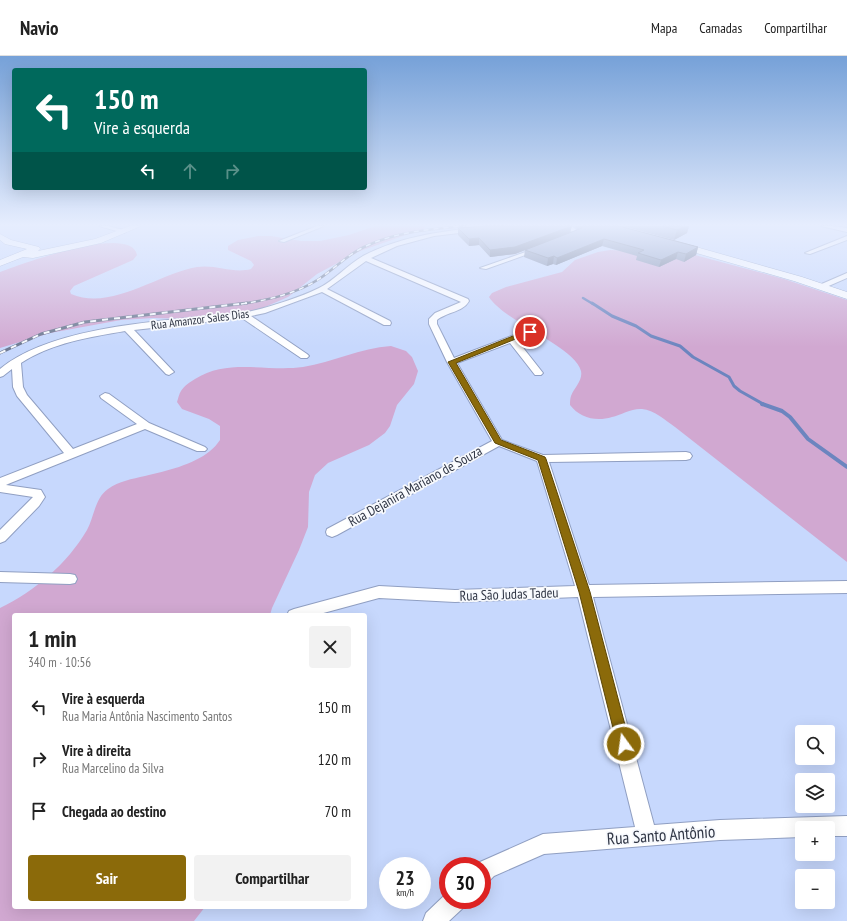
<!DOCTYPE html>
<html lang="pt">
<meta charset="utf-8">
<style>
body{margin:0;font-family:"PT Sans Narrow",sans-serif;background:#f2f2f2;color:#222;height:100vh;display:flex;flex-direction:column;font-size:15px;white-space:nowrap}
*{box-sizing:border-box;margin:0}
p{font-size:13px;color:#767676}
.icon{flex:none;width:22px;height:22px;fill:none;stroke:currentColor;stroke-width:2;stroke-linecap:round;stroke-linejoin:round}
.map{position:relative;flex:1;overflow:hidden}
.details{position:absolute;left:12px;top:557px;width:355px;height:296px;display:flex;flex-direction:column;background:#fff;border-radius:4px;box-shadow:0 4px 16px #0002}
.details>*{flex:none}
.banner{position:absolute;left:12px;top:12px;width:355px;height:122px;border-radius:4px;box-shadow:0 4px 16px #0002;background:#00695c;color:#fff;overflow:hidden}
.fabs{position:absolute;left:795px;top:669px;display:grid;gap:8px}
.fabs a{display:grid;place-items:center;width:40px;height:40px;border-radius:4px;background:#fff;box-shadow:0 4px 16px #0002;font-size:20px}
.speed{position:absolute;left:379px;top:801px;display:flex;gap:8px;font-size:20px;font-weight:700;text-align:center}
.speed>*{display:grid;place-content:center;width:52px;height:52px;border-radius:50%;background:#fff;box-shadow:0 4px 16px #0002;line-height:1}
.speed small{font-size:10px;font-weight:400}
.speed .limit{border:6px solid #d22;background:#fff;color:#111}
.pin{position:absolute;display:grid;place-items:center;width:34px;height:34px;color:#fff;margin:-17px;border:2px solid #fff;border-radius:50%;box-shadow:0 1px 4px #0007}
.me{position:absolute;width:44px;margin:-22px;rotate:346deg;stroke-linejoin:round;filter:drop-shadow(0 0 3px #0008)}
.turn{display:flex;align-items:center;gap:14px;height:84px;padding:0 16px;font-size:18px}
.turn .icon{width:52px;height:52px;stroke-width:2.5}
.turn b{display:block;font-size:28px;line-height:34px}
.lanes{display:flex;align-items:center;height:38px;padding:0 16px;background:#0003;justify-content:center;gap:20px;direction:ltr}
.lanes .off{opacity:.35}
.round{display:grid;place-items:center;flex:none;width:42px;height:42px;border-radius:4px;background:#f2f2f2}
.headline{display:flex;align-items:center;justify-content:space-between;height:68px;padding:0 16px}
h1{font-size:24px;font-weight:700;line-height:30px}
.action{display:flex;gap:8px;margin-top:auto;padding:8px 16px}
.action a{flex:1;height:46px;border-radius:4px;background:#8b6a0a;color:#fff;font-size:16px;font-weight:700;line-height:46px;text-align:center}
.action a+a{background:#f2f2f2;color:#222}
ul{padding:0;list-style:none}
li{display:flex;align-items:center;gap:12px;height:52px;padding:0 16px}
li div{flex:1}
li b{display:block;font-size:15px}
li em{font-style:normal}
header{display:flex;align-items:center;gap:24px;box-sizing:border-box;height:56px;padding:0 20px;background:#fff;border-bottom:1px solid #e0e0e0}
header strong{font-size:19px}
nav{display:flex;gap:22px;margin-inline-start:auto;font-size:14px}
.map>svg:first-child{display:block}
</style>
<header>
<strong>Navio</strong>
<nav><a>Mapa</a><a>Camadas</a><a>Compartilhar</a></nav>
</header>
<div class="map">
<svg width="847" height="865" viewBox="0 0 847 865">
<rect width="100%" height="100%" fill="#c7d8fd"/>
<path fill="#d1a8d1" d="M 375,170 L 425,170 L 426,172 L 360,195 L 317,218 L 288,241 L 258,254 L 241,258 L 192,263 L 153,262 L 121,264 L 50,277 L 0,292 L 0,216 C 19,209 131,167 137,199 L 133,204 L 74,230 L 70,235 L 71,238 C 112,255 157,218 197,211 C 216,208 233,218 251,213 L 254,209 L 251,205 L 228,194 L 228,190 L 238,184 L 258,180 L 271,180 L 301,185 L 320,185 L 349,179 Z
M 610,194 L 691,198 L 784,223 L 847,244 L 847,506 L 675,371 C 665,364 654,354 642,353 C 632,352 621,359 612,361 C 596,366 580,362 570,349 C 570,346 570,343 571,340 C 574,332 583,325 581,315 C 575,291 505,266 489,241 L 492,237 L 506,231 L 562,216 L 575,204 L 598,196 Z
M 391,290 L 406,295 L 412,301 L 418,315 L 414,328 L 397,349 L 390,370 L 385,377 L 369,389 L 328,407 L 315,419 L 309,436 L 308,471 L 299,494 L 272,552 L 270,559 L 14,559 L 14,851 L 205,851 L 194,865 L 0,865 L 0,552 C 35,535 67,508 87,474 C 94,461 95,442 108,433 C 119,425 132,423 145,420 C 166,415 193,409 210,395 C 214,392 217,388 220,384 L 220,370 L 209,363 L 182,353 L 177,346 C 178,343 179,338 181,335 C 184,330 190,326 195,323 C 228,302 266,316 303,311 C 333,306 360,292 391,290 Z"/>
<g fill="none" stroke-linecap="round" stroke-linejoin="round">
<path stroke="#6c85bf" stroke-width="2.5" d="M 583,242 L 593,248"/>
<path stroke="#6c85bf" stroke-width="3" d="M 592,247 L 612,260 L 636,270 L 651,280 L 680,290 L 693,301 L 729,321 L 734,330 L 740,335 L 765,349"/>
<path stroke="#6c85bf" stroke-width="4" d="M 762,348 L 782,355 L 790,361 L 808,383 L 847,411"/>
<g stroke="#909fc2" stroke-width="2">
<path id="minor" d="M 99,170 L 108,170 L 127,175 L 124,177 Z
M 317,170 L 324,170 L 284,186 L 279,185 Z
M 489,170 L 504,170 L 501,172 L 434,180 L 397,190 L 371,202 L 468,243 L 469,245 C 463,256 447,256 437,264 L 437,268 L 454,302 L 527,274 L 533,274 L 534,276 L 533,278 L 517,284 L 543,317 L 541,319 L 535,319 L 510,287 L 457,307 L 502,384 L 543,399 L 686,396 L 690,397 L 692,400 L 690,403 L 686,404 L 549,406 L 589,529 L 847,525 L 847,537 L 593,541 L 654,769 L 720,764 L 847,760 L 847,780 L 828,780 L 828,772 L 802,772 L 802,781 L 720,784 L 544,798 L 494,820 L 489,825 L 482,828 L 482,810 L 475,810 L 480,806 L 543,778 L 635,771 L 578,541 L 455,546 L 379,542 L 316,559 L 287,559 L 289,555 L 294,553 L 379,530 L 455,534 L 575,530 L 537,405 L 499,390 L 337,479 L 332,481 L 327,479 L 326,476 L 327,473 L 492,385 L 447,306 L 429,268 L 429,263 L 435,257 L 461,246 L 366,205 L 327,233 L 390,265 L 391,267 L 390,269 L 384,269 L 322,236 L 265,257 L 251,260 L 307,298 L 309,300 L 307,302 L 301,302 L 242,262 L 134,274 L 172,314 L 174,316 L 169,319 L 166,318 L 125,275 C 91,281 51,287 21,307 L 23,331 L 27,339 L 73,393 L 137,368 L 101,342 L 100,340 L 105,337 L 109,338 L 149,367 L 205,391 L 207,393 L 205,395 L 197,395 L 145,373 L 8,428 L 6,429 L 41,434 L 45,441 L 39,450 L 5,485 L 0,487 L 0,474 L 33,441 L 0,436 L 0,422 L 64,397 L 17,340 L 13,331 L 12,313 L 3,320 L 0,321 L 0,313 C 54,268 175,264 244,257 C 266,252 299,242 319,232 C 335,224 347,209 363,200 C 403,179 446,175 489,170 Z
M 566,170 L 572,170 L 580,178 L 568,184 L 564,184 L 564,182 L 573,177 Z
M 821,170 L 832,170 L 847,172 L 847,176 Z
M 847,180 L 847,184 L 810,198 L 805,197 Z
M 537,192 L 542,193 L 486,213 L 480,212 Z
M 847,217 L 847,222 L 824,232 L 821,232 L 817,230 Z
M 0,516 L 70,518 L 75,519 L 77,523 L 75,527 L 70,528 L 0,526 Z
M 448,836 L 448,844 L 466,844 L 463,852 L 449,865 L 423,865 L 426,857 Z"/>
</g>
<g stroke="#909fc2" stroke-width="1">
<path id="tertiary" d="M 0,178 L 11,184 L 39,191 L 40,193 L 36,195 L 5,188 L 0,184 Z"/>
</g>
<g stroke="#909fc2" stroke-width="1">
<path id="secondary" d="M 130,170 L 141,170 L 101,187 L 33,202 L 23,201 L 0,210 L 0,204 L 32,191 L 38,191 L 40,193 L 38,195 L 95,183 Z
M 675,185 L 802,221 L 847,236 L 847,243 L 794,225 L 672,190 L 670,188 Z"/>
</g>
<use href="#minor" fill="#fff" fill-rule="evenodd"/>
<use href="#tertiary" fill="#fff" fill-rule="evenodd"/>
<use href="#secondary" fill="#fff" fill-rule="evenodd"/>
<g stroke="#6f7a92" stroke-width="2.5">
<path id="rail-far1" d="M 241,248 C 268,244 296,238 319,223 C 334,213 347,199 364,191 C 395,176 430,173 465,170"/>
</g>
<g stroke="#6f7a92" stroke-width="3">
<path id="rail" d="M 0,297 L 41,278 L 85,266 L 247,247"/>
</g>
<use href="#rail-far1" stroke="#f7f9fd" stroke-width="1.5" stroke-dasharray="5" stroke-linecap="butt"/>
<use href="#rail" stroke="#f7f9fd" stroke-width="2" stroke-dasharray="6" stroke-linecap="butt"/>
</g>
<path fill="#7683a1" d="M 574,170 L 619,170 L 698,191 L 696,199 L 684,206 L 676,203 L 659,211 L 636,204 L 637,200 L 602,190 L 556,209 L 553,208 L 547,210 L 524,201 L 525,194 L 515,198 L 490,201 L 479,189 L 469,190 L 458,179 L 458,172 L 571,177 L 578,174 Z
M 622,170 L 689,170 L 687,177 L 674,184 Z"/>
<path fill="#606a83" d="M 572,170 L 570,177 L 515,198 L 490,201 L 490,194 Z
M 685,170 L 689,170 L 687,177 L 674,184 L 677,174 Z
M 479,182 L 479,189 L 469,190 L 469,183 Z
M 604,183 L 602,190 L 556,209 L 557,202 Z
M 698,191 L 696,199 L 684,206 L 686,198 Z
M 678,196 L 676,203 L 659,211 L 661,204 Z
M 554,200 L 553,208 L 547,210 L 548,202 Z"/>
<path fill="#8998bb" stroke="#606a83" d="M 488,170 L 572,170 L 515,191 L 490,194 L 479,182 L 469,183 L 458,172 Z
M 582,170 L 619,170 L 698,191 L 686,198 L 678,196 L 661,204 L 638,197 L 644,194 L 604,183 L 557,202 L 554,200 L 548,202 L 525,194 L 582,172 Z
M 662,170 L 685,170 L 677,174 Z"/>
<linearGradient id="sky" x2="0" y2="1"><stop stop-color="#76a1d8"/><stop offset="0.58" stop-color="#e6edfe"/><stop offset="1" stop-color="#e6edfe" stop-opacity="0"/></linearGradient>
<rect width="847" height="291" fill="url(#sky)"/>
<path fill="#8b6a0a" stroke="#5a4506" d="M 528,274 L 533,276 L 456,307 L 501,384 L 545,401 L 546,403 L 590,536 L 630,688 L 628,693 L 624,694 L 619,693 L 617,688 L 579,536 L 538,404 L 495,387 L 448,306 Z"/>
<g text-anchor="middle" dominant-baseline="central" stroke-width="3.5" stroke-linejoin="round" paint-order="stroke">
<g font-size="12" fill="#303645" stroke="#f7f9fd">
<text transform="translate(200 263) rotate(-7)">Rua Amanzor Sales Dias</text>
</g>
<g font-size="14" fill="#303645" stroke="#f7f9fd">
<text transform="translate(415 430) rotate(-29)">Rua Dejanira Mariano de Souza</text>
<text transform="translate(509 538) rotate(-2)">Rua São Judas Tadeu</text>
</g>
<g font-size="17" fill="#303645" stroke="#f7f9fd">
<text transform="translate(661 779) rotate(-4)">Rua Santo Antônio</text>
</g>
</g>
</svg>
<div class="fabs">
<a><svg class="icon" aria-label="search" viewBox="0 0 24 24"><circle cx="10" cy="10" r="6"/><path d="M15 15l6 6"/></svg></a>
<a><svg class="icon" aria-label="layers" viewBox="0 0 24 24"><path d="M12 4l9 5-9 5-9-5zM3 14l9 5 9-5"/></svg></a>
<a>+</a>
<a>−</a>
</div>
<div class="speed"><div>23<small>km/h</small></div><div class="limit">30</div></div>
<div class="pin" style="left:530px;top:276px;background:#d93025"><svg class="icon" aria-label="arrive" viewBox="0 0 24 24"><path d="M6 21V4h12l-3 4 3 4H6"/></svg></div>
<svg class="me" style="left:624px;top:688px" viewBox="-20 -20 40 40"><circle r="17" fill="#8b6a0a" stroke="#fff" stroke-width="3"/><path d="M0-11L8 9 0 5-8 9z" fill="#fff"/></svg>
<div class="banner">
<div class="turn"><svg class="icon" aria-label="left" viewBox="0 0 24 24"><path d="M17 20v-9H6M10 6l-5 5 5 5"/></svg><div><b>150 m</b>Vire à esquerda</div></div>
<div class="lanes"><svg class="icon" aria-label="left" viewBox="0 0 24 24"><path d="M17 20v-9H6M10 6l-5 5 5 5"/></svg><svg class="icon off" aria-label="ahead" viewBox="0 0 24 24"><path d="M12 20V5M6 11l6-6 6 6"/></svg><svg class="icon off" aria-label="right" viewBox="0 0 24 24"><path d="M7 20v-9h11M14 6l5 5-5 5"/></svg></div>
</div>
<section class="details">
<div class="headline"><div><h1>1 min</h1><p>340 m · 10:56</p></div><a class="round"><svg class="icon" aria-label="close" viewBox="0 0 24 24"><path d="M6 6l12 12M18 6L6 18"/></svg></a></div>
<ul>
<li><svg class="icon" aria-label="left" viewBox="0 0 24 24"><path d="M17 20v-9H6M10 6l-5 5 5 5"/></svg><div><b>Vire à esquerda</b><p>Rua Maria Antônia Nascimento Santos</p></div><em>150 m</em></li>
<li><svg class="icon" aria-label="right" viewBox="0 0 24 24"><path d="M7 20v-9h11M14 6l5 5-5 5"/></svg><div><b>Vire à direita</b><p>Rua Marcelino da Silva</p></div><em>120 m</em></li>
<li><svg class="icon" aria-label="arrive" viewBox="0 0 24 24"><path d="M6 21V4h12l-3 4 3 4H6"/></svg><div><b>Chegada ao destino</b></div><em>70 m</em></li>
</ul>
<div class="action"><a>Sair</a><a>Compartilhar</a></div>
</section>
</div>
